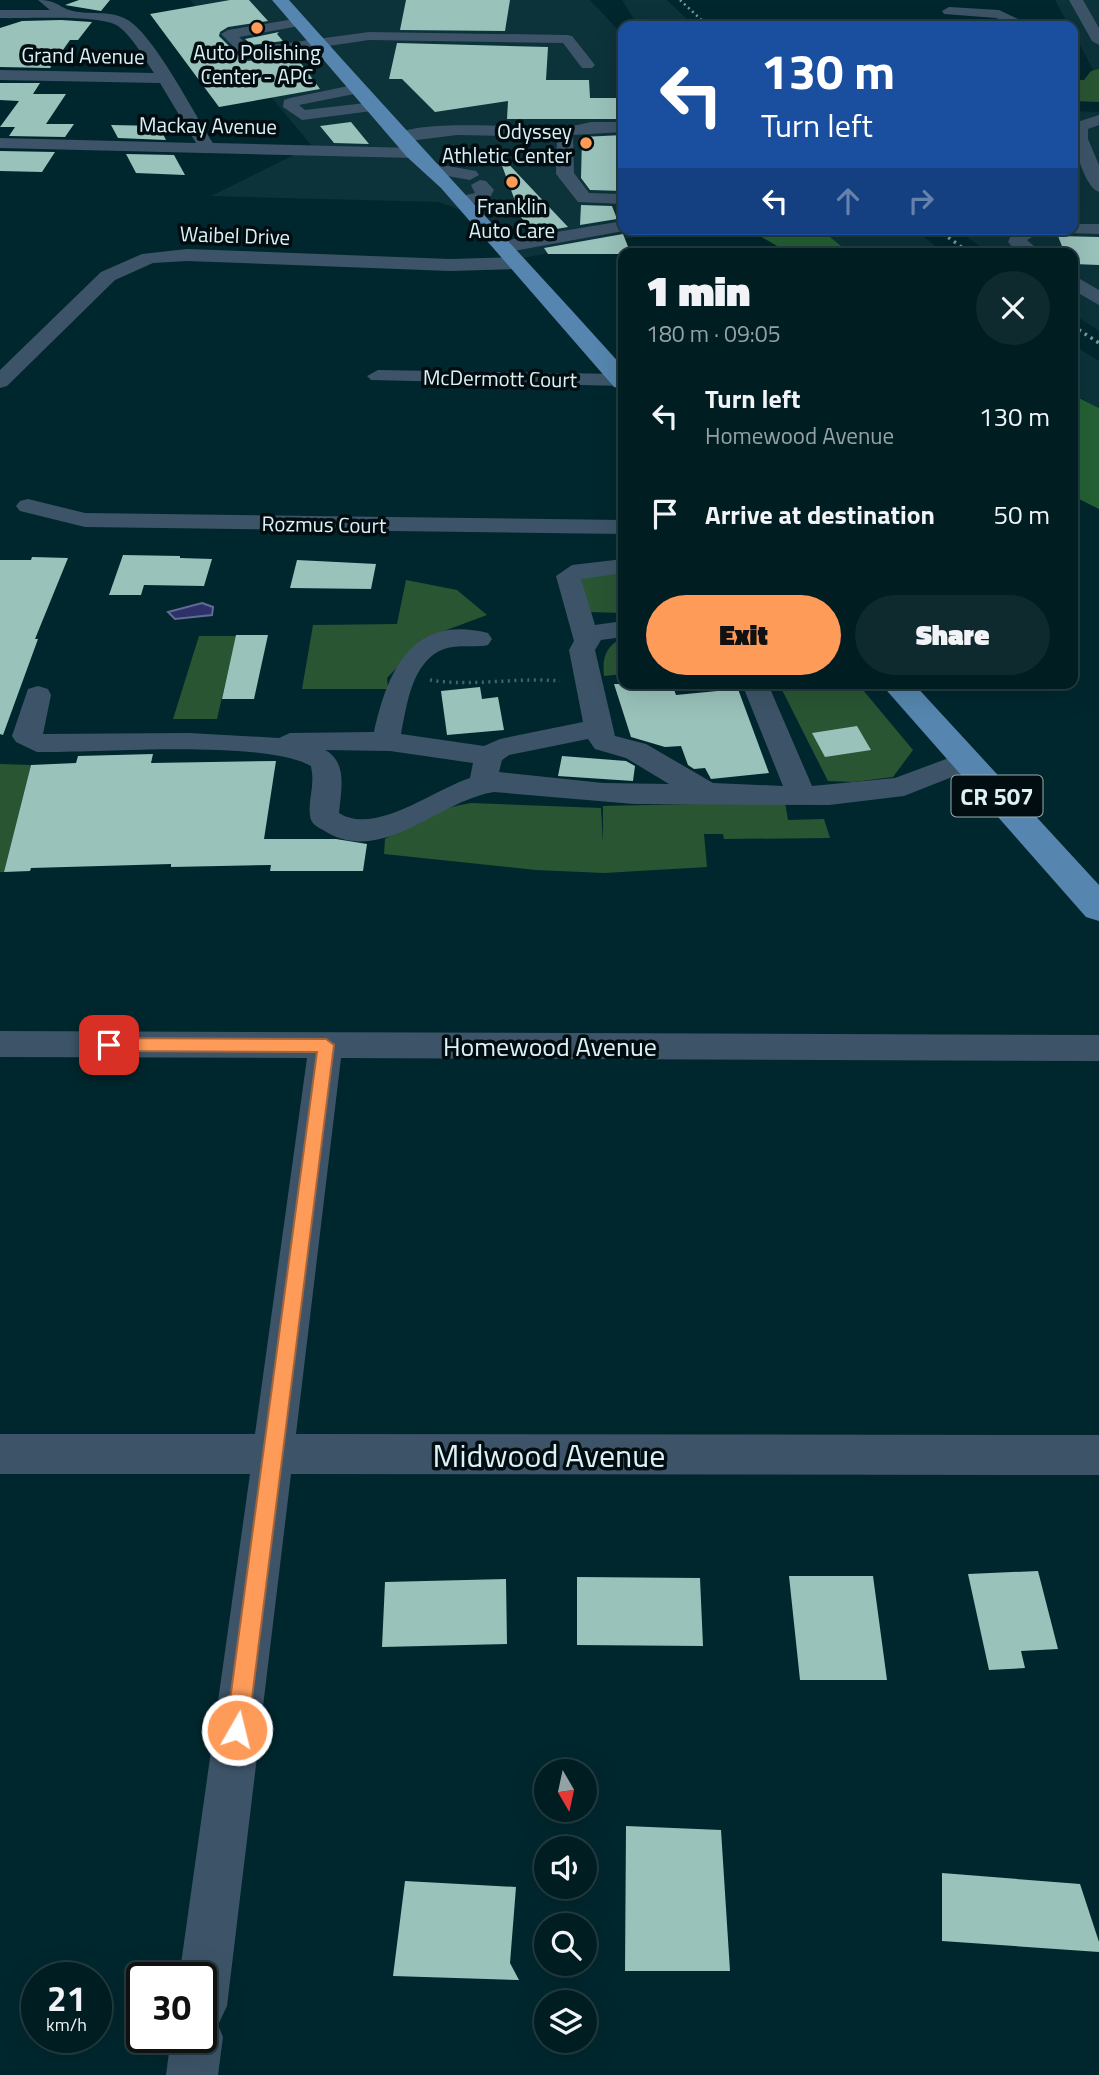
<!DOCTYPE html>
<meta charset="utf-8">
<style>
body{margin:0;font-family:"Titillium Web",sans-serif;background:#0e2a2f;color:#f1f3f6;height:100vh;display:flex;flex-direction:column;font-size:26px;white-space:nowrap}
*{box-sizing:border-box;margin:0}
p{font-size:23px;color:#95a2a5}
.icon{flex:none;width:38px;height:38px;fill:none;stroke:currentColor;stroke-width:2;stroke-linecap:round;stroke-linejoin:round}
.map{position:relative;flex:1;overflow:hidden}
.sheet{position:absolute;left:618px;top:248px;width:460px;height:441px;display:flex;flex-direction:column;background:#001d22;border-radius:14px;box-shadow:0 7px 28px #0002,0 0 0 2px #223b40}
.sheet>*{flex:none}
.guide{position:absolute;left:618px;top:21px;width:460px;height:214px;border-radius:14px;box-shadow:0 7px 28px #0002,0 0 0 2px #223b40;background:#1a4fa0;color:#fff;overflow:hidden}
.needle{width:46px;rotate:171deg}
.fabs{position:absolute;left:534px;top:1759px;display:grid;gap:14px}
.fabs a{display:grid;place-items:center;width:63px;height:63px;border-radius:50%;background:#001d22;box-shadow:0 7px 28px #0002,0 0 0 2px #223b40;font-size:35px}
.speed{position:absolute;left:21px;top:1962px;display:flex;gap:14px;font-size:35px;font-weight:700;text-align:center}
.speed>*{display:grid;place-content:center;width:91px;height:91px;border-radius:50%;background:#001d22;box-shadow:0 7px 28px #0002,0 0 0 2px #223b40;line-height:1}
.speed small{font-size:18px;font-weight:400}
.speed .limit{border:4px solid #111;border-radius:10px;background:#fff;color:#111}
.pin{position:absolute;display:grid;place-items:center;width:60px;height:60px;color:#fff;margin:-30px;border-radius:14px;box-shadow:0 4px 10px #0006}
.me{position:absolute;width:77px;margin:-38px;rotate:8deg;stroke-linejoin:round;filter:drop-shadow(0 0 5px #0008)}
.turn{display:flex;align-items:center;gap:24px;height:147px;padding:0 28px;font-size:32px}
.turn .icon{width:91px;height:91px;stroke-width:2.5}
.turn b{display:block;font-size:49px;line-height:60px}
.lanes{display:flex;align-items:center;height:66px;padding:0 28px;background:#0003;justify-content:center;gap:35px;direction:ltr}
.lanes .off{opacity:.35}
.round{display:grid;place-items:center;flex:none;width:74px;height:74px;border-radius:37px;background:#0e2a2f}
.summary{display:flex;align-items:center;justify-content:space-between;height:119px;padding:0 28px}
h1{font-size:42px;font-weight:800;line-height:52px}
.cta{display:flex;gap:14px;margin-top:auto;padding:14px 28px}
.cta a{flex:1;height:80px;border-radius:42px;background:#fe9b59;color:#111;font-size:28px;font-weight:800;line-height:80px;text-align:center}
.cta a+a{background:#0e2a2f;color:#f1f3f6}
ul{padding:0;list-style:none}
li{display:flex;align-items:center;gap:21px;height:98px;padding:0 28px}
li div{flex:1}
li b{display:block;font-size:26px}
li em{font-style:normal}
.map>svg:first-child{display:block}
</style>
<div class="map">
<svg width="1099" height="2075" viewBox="0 0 1099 2075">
<rect width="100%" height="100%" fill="#00272e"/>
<path fill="#0c323a" d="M 190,0 L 590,0 L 623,35 L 623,229 L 676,229 L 507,261 L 466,212 L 439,202 L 211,196 L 312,146 Z
M 622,0 L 667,0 L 694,26 L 638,26 Z
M 1055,0 L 1099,0 L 1099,81 L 1073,32 L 1073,26 L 1069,26 Z
M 1073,111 L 1099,112 L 1099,331 L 1073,314 L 1073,254 L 990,254 L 956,229 L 1073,229 Z
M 819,229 L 914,229 L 945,254 L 847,254 Z
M 1073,345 L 1099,361 L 1099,408 L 1073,394 Z"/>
<path fill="#295533" d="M 1099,69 L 1099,102 L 1073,101 L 1073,80 L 1084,80 L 1091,71 Z
M 623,573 L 623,613 L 589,612 L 579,580 L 594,574 Z
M 406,580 L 457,590 L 487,615 L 425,638 L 387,678 L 388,689 L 302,689 L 313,625 L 397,624 Z
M 199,636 L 236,636 L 217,719 L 173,719 Z
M 623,637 L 623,674 L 604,676 C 602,656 606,647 623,637 Z
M 779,684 L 858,684 L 913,750 L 893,777 L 853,782 L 828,781 Z
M 0,764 L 31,765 L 4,872 L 0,872 Z
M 785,802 L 788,820 L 824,819 L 830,838 L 724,839 L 723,834 L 704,834 L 707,867 L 604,873 L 536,870 L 384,854 L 385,839 C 412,822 438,808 471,803 L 601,808 L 603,843 L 603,806 Z"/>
<path fill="#246134" d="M 820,229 L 851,254 L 791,254 L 753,232 L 673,230 Z
M 1073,395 L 1099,408 L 1099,509 L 1073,496 Z"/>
<path fill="#2e3169" stroke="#626b93" stroke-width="2" d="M 202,603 L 213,607 L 212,615 L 175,619 L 168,612 Z"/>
<path fill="#99c2ba" d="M 79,0 L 110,0 L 101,11 L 65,5 Z
M 230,0 L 249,0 L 268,21 L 228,27 L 220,32 L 219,36 L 241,58 L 248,61 L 294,54 L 320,89 L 219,107 L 150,14 Z
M 406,0 L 510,0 L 505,31 L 400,30 Z
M 22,21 L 61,20 L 92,22 L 78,40 L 70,40 L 50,68 L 0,67 L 0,28 Z
M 279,32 L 277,34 L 283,41 L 252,45 L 245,39 Z
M 397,43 L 548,47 L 546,80 L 589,80 L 590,98 L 623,98 L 623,119 L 507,119 L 508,101 L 435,112 L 402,79 L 389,79 Z
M 0,83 L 40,83 L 33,94 L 66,94 L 46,124 L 74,124 L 65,137 L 9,136 L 15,127 L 0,127 L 19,101 L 0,100 Z
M 351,122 L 369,144 L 334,143 L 320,126 Z
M 111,125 L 159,126 L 166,140 L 118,138 Z
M 623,135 L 623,191 L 590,190 L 581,178 L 582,137 Z
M 0,151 L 55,152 L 42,172 L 0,171 Z
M 497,152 L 568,227 L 533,233 L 521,217 Z
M 126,154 L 174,155 L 185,175 L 136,173 Z
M 581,205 L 612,206 L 617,219 L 580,225 Z
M 623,234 L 631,254 L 548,254 L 544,248 Z
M 1058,236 L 1099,237 L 1099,265 L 1073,264 L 1073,254 L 1065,254 Z
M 123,555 L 180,556 L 180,558 L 212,559 L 204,586 L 144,585 L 141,595 L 109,595 Z
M 32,557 L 68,558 L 35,639 L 38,639 L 3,735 L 0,734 L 0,560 L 31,560 Z
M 297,560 L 376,564 L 371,589 L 290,588 Z
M 236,635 L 268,635 L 254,699 L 222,699 Z
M 614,684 L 672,684 L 676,695 L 738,689 L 769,773 L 711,779 L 705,768 L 694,769 L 688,765 L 681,746 L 665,747 L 631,737 Z
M 480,687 L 482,699 L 498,697 L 504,730 L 447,735 L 441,691 Z
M 857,726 L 871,750 L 825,757 L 812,733 Z
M 153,754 L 151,763 L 276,761 L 264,839 L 336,839 L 367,844 L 363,871 L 270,871 L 271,865 L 171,867 L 171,864 L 31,868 L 30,871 L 4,872 L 31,765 L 76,763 L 78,756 Z
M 562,756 L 626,761 L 635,766 L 633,781 L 558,776 Z
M 1038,1571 L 1058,1649 L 1021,1651 L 1025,1668 L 989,1670 L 968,1574 Z
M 789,1576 L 873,1576 L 887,1680 L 800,1680 Z
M 577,1577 L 700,1578 L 703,1646 L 577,1645 Z
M 506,1579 L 507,1644 L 382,1647 L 385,1582 Z
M 626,1826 L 721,1830 L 730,1971 L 625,1971 Z
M 942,1873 L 1080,1884 L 1099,1942 L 1099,1952 L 942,1941 Z
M 405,1881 L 516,1887 L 510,1963 L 519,1980 L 393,1976 Z"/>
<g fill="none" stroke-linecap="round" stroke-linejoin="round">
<path stroke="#43656b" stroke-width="3.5" stroke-dasharray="2 4.5" stroke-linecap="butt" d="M 430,680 C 472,687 517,677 560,681"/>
<path fill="#3d5468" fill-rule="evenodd" d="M 38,0 C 58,0 57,7 73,11 C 90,15 109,10 126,19 C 154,34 194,114 213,143 L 414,148 L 422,153 L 414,158 L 0,148 L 0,138 L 196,143 L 160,83 L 0,80 L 0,70 L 154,73 C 144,58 133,37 118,26 C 99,14 25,19 0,18 L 0,10 L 50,10 Z
M 1069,0 L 1083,0 L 1099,28 L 1099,45 L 1092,41 Z
M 949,7 L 999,10 L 1033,26 L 1015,26 L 996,18 L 944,14 L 942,11 Z
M 300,18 L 305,19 L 305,25 L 239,37 L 251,48 L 369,32 L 567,35 L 572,36 L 595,65 L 592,68 L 582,68 L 563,43 L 369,40 L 248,58 L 243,56 L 221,34 L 228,30 Z
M 358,84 L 366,89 L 364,92 L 299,105 L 305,110 L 374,102 L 382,107 L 380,110 L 302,120 L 283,107 L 284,100 L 290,98 Z
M 1099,115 L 1099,125 L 1088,129 L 1088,139 L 1099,165 L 1099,192 C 1084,188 1070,137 1074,123 Z
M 591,122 L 623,122 L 623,132 L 573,135 L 574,173 L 589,193 L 623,194 L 623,204 L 578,202 L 556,174 L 557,137 L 457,135 L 401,142 L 393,137 C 411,117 533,129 564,127 C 573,126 582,124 591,122 Z
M 431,163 L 476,171 L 479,175 L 470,180 L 425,172 L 422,168 Z
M 480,180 L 486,181 L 494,190 L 488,201 L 457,205 L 454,201 L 457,197 L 475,193 L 471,185 Z
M 623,221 L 623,229 L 629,230 L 502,253 L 493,247 L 502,241 Z
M 1073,224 L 1099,224 L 1099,234 L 1067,233 L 1064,229 L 1073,229 Z
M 1014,229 L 1045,229 L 1027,240 L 1043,254 C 1028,254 1018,255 1008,242 Z
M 187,249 L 450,259 L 517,257 L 526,263 L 517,269 L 450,271 L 187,261 L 153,263 L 115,280 L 7,386 L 0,388 L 0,370 L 101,272 L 142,254 Z
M 1073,275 L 1099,290 L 1099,305 L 1073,290 Z
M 378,370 L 622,374 L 623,386 L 371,380 L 367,376 Z
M 28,499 L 85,513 L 623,520 L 623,534 L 85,527 L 20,511 L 16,506 L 20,501 Z
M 623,559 L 623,573 L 581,579 L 595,625 L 623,621 L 623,637 L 601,640 L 595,650 L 615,736 L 646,744 L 713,783 L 783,786 L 742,684 L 768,684 L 812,786 L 895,778 L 965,752 L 975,754 L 979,761 L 975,768 L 904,796 L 829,805 L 634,804 L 494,792 C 439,800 381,868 323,830 C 317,827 310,823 310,815 C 308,802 314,787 312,773 L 311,766 C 262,739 99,753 37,752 L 16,742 L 12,736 L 28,689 L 38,686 L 48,689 L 51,695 L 43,734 L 189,733 L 279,738 L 290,733 L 374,732 C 388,670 412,614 488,633 L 492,639 L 488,645 C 474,648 458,644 444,649 C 412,661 407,704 401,734 L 484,746 L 500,739 L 583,722 L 569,650 L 574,641 L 556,576 L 572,565 ZM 588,739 L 595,749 L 626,758 L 669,784 L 603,783 L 499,772 L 502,760 L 509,755 ZM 325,750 L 390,751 L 473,763 L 470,778 C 433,790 375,836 339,813 C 341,791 348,762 325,750 Z
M 0,1031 L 1099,1035 L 1099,1061 L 341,1058 L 296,1434 L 1099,1435 L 1099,1475 L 291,1474 L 227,2006 L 218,2025 L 223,2037 L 218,2075 L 166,2075 L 171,2037 L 201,2037 L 201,1978 L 179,1978 L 250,1474 L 0,1474 L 0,1434 L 255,1434 L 307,1058 L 0,1057 Z"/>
<path fill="#5686af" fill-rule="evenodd" d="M 272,0 L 289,0 C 399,124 512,244 623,367 L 623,389 L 614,387 L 441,188 L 407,157 Z
M 881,684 L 914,684 L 1099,885 L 1099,921 L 1086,917 Z"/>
<path stroke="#7c999e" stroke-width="2.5" stroke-dasharray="2 3.5" stroke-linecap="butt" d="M 680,0 L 708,26"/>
<path stroke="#7c999e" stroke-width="3.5" stroke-dasharray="2.5 4.5" stroke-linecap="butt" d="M 937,229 L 971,254
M 1073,326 L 1099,343"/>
</g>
<path fill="#fe9b59" stroke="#a5653a" stroke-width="2" d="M 109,1038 L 326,1039 L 334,1045 L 248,1730 L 245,1738 L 237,1741 L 229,1738 L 226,1730 L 317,1052 L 109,1051 L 101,1045 Z"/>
<g fill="#fe9b59" stroke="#010d11" stroke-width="2.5">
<circle cx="257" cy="28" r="7"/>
<circle cx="586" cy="143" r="7"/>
<circle cx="512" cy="182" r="7"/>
</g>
<g text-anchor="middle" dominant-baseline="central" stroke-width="7" stroke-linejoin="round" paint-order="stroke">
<g font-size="21" fill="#dcf1f5" stroke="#010d11">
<text x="257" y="52">Auto Polishing<tspan x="257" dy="24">Center - APC</tspan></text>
<text x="572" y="131" text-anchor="end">Odyssey<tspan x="572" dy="24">Athletic Center</tspan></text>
<text x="512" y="206">Franklin<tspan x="512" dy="24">Auto Care</tspan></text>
</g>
<g font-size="21" fill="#dcf1f5" stroke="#010d11">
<text transform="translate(83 55) rotate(1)">Grand Avenue</text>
<text transform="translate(208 125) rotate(1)">Mackay Avenue</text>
<text transform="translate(235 235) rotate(2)">Waibel Drive</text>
<text transform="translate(500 378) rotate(1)">McDermott Court</text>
<text transform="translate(324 524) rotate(1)">Rozmus Court</text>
</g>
<rect fill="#010d11" stroke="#9aadb1" stroke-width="2" x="951.5" y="775.5" width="91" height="41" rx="5"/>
<g font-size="24" font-weight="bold" fill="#dcf1f5">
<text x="997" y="796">CR 507</text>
</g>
<g font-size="26" fill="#dcf1f5" stroke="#010d11">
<text x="550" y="1046">Homewood Avenue</text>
</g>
<g font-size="32" fill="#dcf1f5" stroke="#010d11">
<text x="549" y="1455">Midwood Avenue</text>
</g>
</g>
</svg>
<div class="fabs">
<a><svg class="needle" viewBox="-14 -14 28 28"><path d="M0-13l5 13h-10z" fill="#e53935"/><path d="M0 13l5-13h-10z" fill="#95a2a5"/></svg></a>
<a><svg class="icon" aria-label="sound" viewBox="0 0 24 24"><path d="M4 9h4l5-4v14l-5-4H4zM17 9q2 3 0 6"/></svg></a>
<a><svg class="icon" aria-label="search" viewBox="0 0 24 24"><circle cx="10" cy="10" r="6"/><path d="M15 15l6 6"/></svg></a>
<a><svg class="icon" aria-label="layers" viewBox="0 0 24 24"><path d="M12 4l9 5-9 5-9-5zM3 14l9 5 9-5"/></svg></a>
</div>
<div class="speed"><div>21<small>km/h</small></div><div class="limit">30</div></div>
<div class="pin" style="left:109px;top:1045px;background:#d93025"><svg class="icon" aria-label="arrive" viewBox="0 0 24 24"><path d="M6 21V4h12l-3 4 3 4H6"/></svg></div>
<svg class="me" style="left:237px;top:1730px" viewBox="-20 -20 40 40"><circle r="17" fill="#fe9b59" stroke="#fff" stroke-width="3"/><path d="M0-11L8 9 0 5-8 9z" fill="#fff"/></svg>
<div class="guide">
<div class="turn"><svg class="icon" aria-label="left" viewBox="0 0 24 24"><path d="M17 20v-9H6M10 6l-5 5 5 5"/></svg><div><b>130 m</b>Turn left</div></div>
<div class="lanes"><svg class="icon" aria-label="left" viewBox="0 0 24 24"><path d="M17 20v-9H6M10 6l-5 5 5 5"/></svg><svg class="icon off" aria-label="ahead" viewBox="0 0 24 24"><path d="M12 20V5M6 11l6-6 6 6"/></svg><svg class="icon off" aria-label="right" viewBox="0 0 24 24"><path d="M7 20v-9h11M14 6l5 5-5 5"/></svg></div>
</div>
<section class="sheet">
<div class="summary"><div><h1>1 min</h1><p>180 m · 09:05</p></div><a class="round"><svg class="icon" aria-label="close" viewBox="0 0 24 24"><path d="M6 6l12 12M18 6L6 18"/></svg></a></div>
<ul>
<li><svg class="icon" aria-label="left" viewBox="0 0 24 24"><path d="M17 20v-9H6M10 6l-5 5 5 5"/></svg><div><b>Turn left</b><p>Homewood Avenue</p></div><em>130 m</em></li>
<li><svg class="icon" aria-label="arrive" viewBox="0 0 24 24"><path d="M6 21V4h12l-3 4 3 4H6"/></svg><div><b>Arrive at destination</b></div><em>50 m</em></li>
</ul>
<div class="cta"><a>Exit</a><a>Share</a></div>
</section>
</div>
